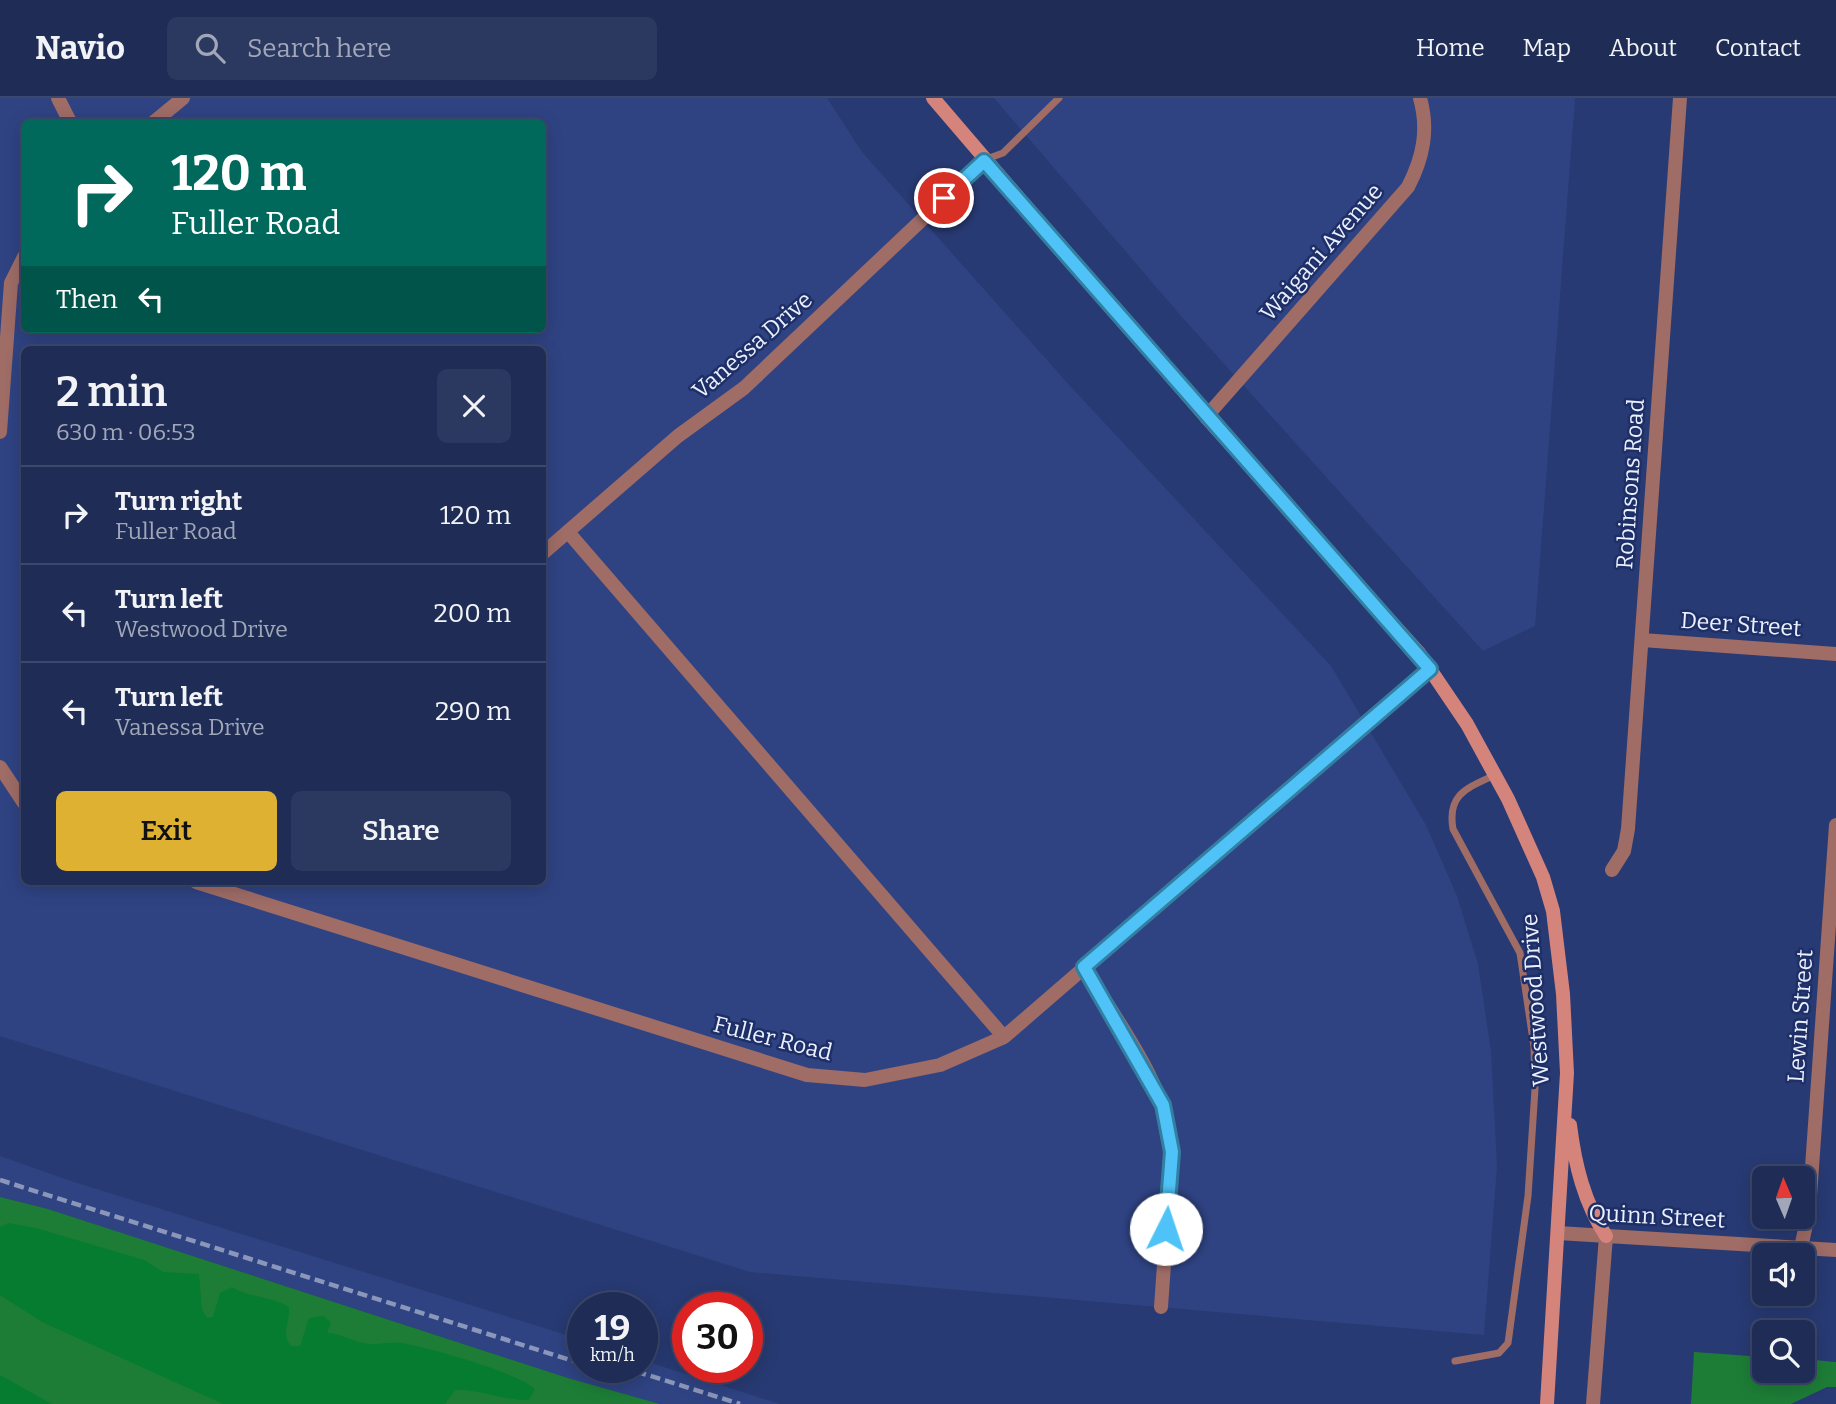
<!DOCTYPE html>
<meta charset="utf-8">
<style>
body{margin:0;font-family:Bitter,serif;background:#2b3860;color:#f1f3f6;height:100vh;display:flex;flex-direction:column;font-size:26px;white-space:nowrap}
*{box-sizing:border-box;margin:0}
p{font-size:23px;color:#a1a7b9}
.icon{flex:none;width:38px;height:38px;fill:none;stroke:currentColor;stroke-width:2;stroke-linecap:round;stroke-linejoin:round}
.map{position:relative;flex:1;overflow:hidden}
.side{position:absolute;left:21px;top:248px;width:525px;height:539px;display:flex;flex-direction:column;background:#1e2c56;border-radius:10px;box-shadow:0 4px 18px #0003,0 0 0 2px #3c486c}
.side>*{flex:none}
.top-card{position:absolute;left:21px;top:21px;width:525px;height:214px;border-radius:10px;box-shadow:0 4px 18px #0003,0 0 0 2px #3c486c;background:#00695c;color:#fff;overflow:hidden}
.needle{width:46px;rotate:358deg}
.fabs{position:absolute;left:1752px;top:1068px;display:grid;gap:14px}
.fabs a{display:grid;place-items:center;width:63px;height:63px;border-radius:10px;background:#1e2c56;box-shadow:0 4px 18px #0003,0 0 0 2px #3c486c;font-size:35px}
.speed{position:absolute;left:567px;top:1194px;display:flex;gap:14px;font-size:35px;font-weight:700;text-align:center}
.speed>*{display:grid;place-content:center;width:91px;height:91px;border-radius:50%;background:#1e2c56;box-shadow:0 4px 18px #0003,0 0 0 2px #3c486c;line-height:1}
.speed small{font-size:18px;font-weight:400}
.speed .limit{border:10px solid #d22;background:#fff;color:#111}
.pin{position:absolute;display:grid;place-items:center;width:60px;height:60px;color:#fff;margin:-30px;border:4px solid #fff;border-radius:50%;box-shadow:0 2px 7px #0007}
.me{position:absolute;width:77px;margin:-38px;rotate:4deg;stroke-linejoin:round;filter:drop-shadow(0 0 5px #0008)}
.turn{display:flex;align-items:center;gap:24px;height:147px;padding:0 35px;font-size:32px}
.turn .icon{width:91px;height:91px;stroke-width:2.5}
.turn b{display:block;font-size:49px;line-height:60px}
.then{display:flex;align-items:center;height:66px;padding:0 35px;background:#0003;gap:14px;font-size:26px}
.round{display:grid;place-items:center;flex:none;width:74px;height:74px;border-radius:10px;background:#2b3860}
.head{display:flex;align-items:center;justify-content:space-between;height:119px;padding:0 35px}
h1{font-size:42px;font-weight:600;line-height:52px}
.cta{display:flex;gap:14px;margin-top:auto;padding:14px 35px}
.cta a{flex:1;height:80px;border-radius:10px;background:#deb133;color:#111;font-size:28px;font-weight:600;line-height:80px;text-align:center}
.cta a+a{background:#2b3860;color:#f1f3f6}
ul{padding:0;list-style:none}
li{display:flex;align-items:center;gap:21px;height:98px;padding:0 35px;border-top:2px solid #3c486c}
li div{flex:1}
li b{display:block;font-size:26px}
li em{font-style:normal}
header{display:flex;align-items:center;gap:42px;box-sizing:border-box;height:98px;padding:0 35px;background:#1e2c56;border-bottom:2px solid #3c486c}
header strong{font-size:33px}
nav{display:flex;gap:38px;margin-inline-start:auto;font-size:24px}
.search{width:490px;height:63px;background:#2b3860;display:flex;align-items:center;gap:18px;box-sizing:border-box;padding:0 24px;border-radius:10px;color:#a1a7b9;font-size:26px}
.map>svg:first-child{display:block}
</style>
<header>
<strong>Navio</strong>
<div class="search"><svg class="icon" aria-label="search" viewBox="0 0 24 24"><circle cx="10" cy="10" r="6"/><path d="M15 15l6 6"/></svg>Search here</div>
<nav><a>Home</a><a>Map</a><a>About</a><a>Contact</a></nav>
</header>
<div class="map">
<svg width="1836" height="1306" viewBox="0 0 1836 1306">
<rect width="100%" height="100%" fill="#283a73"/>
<path fill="#2f4383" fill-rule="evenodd" d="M 0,0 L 827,0 L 862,54 L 1071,289 L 1331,568 L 1426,727 L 1457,798 L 1478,866 L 1491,953 L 1497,1068 L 1484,1237 L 750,1174 L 0,938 ZM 24,24 L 542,24 L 542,231 L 24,231 ZM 24,252 L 542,252 L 542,784 L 24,784 Z
M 994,0 L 1575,0 L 1535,528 L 1483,553 L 1181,218 Z
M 0,1058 L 71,1083 L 583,1242 L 583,1269 L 642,1269 L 642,1262 L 780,1306 L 660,1306 L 568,1280 L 48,1111 L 0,1099 Z"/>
<path fill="#1d7d37" d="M 0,1099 L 48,1111 L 568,1280 L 660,1306 L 0,1306 Z
M 1694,1254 L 1764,1259 L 1764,1272 L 1802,1272 L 1803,1261 L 1836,1264 L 1836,1289 L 1827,1289 L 1791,1306 L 1691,1306 Z"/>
<path fill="#067c30" d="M 8,1125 L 36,1130 L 144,1162 L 163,1174 L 199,1176 L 202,1211 L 207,1220 L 213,1219 L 220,1195 L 232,1189 C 249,1200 271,1198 289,1209 C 291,1223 280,1235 291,1248 L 300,1248 L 309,1220 L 324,1218 L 331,1225 L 327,1235 C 341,1236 350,1242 363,1245 C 376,1248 389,1243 402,1245 C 427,1249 519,1275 535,1291 L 529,1302 C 504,1303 481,1291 455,1292 L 445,1306 L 223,1306 L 42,1224 L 0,1197 L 0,1129 Z
M 0,1277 L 52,1306 L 0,1306 Z"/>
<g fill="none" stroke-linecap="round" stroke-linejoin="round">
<path stroke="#9f6c66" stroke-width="7" d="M 984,62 L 1003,55 L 1059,0
M 1455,1263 L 1499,1255 L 1508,1245 L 1528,1098 L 1535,991 L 1534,949 L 1520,855 L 1453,731 C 1447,696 1467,690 1495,677"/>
<path stroke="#9f6c66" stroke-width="14" d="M 58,0 L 70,24
M 154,24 L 183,0
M 1206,319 L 1408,89 C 1423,60 1429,32 1420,0
M 0,334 L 11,185 L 24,159
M 568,434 L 1004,939
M 542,456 L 678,338 L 744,290 L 984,63
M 1642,542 L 1836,556
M 0,669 L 24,705
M 1612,772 L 1624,753 L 1628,731 L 1680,0
M 196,784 L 807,977 L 865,982 L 940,967 L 1004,939 L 1430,571
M 1084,869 C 1118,926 1167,986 1172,1054 L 1161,1209
M 1558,1135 L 1836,1152
M 1801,1150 L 1809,1112 L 1836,727
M 1593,1306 L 1606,1138"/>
<path stroke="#d4847a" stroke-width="14" d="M 933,0 L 1206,319 L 1419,555 L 1467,626 L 1508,701 L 1543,779 L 1553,813 L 1563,896 L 1567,975 L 1547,1306
M 1570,1027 C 1575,1067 1584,1104 1606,1138"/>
<path stroke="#8b97ba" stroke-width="4.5" stroke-dasharray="10 5" stroke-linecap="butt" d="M 0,1082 L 583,1266
M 592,1269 L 634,1282
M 622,1269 L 740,1306"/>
</g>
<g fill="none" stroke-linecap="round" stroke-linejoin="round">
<g stroke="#337fa1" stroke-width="18">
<path id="route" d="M 944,100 L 984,63 L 1430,571 L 1084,869 L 1163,1007 L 1172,1054 L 1166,1131"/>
</g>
<use href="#route" stroke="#4fc3f7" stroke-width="12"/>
</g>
<g text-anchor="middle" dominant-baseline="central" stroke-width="5" stroke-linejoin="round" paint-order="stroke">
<g font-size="23" fill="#eaf0fe" stroke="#1e2f67">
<text transform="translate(1321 154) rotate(-49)">Waigani Avenue</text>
<text transform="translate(752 247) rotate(-41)">Vanessa Drive</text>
<text transform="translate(1630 386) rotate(-86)">Robinsons Road</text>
<text transform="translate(1741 526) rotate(4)">Deer Street</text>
<text transform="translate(1535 902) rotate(-94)">Westwood Drive</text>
<text transform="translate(1800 918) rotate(-86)">Lewin Street</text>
<text transform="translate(773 940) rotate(14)">Fuller Road</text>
<text transform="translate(1657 1118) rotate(3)">Quinn Street</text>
</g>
</g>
</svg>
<div class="fabs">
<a><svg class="needle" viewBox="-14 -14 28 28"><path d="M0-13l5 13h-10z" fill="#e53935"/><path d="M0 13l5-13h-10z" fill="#a1a7b9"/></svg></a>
<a><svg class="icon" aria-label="sound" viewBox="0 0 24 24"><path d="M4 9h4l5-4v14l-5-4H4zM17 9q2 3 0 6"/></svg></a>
<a><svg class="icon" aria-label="search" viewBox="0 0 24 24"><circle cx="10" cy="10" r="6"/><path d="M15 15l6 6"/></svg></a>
</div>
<div class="speed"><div>19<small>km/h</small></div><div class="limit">30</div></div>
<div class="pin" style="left:944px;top:100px;background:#d93025"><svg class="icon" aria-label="arrive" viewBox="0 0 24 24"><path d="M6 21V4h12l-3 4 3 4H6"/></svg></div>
<svg class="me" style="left:1166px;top:1131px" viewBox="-20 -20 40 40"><circle r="19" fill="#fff"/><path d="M0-13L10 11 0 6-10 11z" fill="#4fc3f7"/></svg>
<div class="top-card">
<div class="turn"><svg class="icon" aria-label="right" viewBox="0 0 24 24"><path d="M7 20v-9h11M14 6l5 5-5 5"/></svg><div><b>120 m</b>Fuller Road</div></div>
<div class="then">Then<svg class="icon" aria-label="left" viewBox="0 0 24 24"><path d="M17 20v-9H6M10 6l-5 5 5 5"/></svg></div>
</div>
<section class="side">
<div class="head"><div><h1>2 min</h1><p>630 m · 06:53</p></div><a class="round"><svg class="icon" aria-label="close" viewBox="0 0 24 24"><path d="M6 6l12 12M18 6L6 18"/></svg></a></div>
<ul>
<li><svg class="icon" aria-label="right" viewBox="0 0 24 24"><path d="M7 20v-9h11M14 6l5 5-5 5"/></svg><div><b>Turn right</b><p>Fuller Road</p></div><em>120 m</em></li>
<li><svg class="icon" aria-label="left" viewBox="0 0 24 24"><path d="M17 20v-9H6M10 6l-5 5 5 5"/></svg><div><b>Turn left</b><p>Westwood Drive</p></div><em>200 m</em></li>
<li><svg class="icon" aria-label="left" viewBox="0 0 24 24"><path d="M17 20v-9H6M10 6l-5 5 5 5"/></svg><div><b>Turn left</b><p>Vanessa Drive</p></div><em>290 m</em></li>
</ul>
<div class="cta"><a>Exit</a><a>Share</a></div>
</section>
</div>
